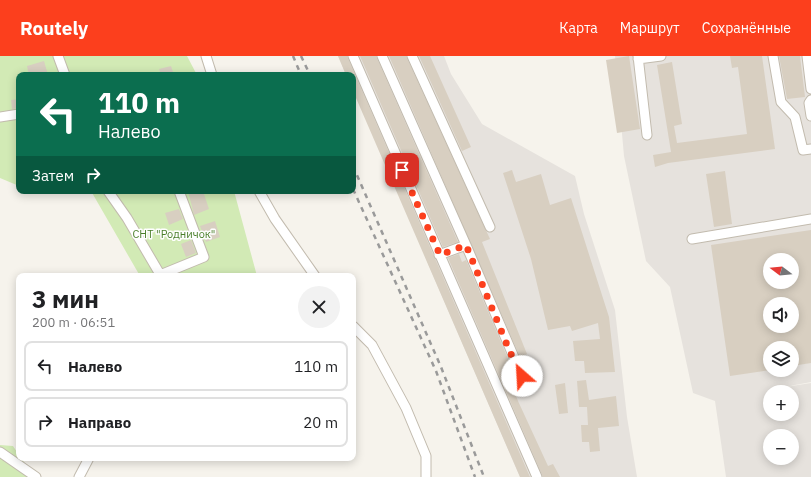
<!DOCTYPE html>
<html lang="ru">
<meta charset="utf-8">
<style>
body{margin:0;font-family:"IBM Plex Sans",sans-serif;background:#f2f2f2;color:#202124;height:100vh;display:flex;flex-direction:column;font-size:15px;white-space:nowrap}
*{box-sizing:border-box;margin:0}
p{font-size:13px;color:#757577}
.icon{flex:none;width:22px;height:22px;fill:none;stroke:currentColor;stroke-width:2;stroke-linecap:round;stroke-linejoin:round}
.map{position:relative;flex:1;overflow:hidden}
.sheet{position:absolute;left:16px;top:217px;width:340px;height:188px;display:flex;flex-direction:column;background:#fff;border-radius:8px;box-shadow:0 2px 10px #0003}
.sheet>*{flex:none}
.hud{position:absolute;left:16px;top:16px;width:340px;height:122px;border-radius:8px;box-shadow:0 2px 10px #0003;background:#0b6e4f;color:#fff;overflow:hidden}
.needle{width:26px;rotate:286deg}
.controls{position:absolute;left:763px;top:197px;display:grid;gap:8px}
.controls a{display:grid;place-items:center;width:36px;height:36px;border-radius:50%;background:#fff;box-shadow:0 2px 10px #0003;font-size:20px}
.pin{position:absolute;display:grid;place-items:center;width:34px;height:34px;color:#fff;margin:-17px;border-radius:8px;box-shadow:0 2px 6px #0006}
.me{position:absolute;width:44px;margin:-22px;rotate:334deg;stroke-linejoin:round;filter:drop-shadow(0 0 3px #0008)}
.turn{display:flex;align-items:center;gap:14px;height:84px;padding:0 16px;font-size:18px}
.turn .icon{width:52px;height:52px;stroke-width:2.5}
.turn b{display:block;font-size:28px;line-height:34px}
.then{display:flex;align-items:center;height:38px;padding:0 16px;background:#0003;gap:8px;font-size:15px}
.round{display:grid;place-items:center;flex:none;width:42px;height:42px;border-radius:21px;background:#f2f2f2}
.overview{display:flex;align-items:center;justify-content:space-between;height:68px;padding:0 16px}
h1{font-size:24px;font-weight:700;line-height:30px}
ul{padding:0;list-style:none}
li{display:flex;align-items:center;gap:12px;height:50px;margin:0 8px 6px;padding:0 8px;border:2px solid #e0e0e0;border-radius:8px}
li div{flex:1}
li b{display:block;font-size:15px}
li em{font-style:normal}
header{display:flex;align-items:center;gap:24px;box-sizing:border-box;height:56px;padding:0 20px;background:#fc3f1d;color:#fff}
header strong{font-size:19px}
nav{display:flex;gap:22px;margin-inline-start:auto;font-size:14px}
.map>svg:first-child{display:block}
</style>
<header>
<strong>Routely</strong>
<nav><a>Карта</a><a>Маршрут</a><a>Сохранённые</a></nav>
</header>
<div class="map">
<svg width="811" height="421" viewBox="0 0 811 421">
<rect width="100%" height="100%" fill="#f6f3ec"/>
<path fill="#e6e2dd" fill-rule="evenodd" d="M 338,0 L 444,0 L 451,18 L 482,68 L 575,120 L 584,158 L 615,254 L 627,361 L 637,421 L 520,421 L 429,210 L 353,19 L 346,19 Z
M 615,0 L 811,0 L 811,326 L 779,332 L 811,327 L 811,421 L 726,421 L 715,345 L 693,337 L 670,231 L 646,205 L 624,100 ZM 770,204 L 792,204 L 792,226 L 770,226 ZM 770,248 L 792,248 L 792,270 L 770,270 ZM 770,292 L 792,292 L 792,314 L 770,314 ZM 770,336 L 792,336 L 792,358 L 770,358 ZM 770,380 L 792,380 L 792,402 L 770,402 Z"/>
<path fill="#d2eab5" d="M 0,0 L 187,0 L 197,19 L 19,19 L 19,130 L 0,122 Z
M 91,135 L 234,135 L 257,220 L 140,220 Z
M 0,389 L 13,390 L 19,399 L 19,402 L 21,402 L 35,421 L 0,421 Z"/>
<path fill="#d8cfc1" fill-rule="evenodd" d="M 338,0 L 347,0 L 530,421 L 520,421 L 353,35 L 353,19 L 346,19 Z
M 360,0 L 376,0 L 458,186 L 443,191 Z
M 389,0 L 406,0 L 490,183 L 482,186 L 527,298 L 520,301 Z
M 419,0 L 430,0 L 471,91 L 462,95 Z
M 629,0 L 640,73 L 617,77 L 606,4 Z
M 730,0 L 762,0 L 775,93 L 668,107 L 655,111 L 653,99 L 671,96 L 657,9 L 672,6 L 682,68 L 674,70 L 677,87 L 747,78 L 738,11 L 732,12 Z
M 779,0 L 800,0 L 805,41 L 787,43 Z
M 44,5 L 48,19 L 29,19 L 27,10 Z
M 171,10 L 174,19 L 161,19 L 159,13 Z
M 19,43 L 19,52 L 12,53 L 11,44 Z
M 512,114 L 516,126 L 541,118 L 550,149 L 571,142 L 609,261 L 615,316 L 585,317 L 584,305 L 575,305 L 573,285 L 600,283 L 598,267 L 572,275 L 570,270 L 548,274 L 531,203 L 503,117 Z
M 725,115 L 732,168 L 714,171 L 706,118 Z
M 188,135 L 203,135 L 209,153 L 194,159 Z
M 179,153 L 183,163 L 169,169 L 165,157 Z
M 215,165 L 220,181 L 206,186 L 200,170 Z
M 811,174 L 811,307 L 792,310 L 792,292 L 770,292 L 770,314 L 730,320 L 711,189 ZM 770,204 L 792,204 L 792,226 L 770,226 ZM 770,248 L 792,248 L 792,270 L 770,270 Z
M 191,184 L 196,197 L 186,201 L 181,188 Z
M 459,198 L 462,206 L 466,204 L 509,305 L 520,335 L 515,337 L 518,345 L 548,410 L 553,408 L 560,421 L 543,421 L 448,202 Z
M 586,324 L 589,344 L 616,340 L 619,370 L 598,372 L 600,395 L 590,396 L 589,386 L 582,386 L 581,369 L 588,369 L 587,351 L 579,351 L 577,325 Z
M 565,327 L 568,357 L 559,358 L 555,329 Z"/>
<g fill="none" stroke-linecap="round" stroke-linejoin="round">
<g stroke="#c2bbae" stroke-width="11">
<path id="minor" d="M 58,0 L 65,19
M 206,0 L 212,19
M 353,0 L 537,421
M 382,0 L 466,189 L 439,199
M 412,0 L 490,171
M 638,0 L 647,79
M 773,0 L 781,46 L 795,61 L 803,94 L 811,93
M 807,0 L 811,33
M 638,3 L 661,0
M 811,44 L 809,47 L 811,60
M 0,61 L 19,58
M 108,135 L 127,162 L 161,220
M 259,135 L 275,163 L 315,220
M 692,183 L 811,163
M 466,189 L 522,320
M 160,219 L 204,201 L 179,135
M 353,270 L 372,289 L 406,352 L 426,400 L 426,421
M 0,396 L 36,421
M 79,421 L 89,402"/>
</g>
<use href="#minor" stroke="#fff" stroke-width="9"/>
<path stroke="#9a9a9a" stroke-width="2.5" stroke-dasharray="5 5" stroke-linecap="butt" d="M 293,0 L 301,19
M 301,0 L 310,19
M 353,110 L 441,311 L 484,421
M 353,133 L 436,315 L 475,421"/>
</g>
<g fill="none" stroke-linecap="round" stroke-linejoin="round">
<path stroke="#fc3f1d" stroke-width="7" stroke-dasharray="0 12.6" d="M 402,114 L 440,199 L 466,189 L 510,296 L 522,320"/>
</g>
<g text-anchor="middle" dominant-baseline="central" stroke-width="3" stroke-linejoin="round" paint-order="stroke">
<g font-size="11" fill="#4a7f2a" stroke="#fff">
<text x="174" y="178">СНТ "Родничок"</text>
</g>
</g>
</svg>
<div class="controls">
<a><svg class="needle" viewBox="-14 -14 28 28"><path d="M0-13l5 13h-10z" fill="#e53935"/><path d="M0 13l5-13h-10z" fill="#757577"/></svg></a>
<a><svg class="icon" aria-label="sound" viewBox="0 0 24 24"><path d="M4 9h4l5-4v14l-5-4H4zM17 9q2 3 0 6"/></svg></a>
<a><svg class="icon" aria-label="layers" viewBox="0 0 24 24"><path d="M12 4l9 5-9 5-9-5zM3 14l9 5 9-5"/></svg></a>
<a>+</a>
<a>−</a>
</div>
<div class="pin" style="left:402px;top:114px;background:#d93025"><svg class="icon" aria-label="arrive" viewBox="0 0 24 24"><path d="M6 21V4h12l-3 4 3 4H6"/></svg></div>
<svg class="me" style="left:522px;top:320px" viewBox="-20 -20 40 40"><circle r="19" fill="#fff"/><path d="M0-13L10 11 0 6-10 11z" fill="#fc3f1d"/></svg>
<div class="hud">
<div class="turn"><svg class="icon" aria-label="left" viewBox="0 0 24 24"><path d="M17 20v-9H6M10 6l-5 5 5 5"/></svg><div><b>110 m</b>Налево</div></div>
<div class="then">Затем<svg class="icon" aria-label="right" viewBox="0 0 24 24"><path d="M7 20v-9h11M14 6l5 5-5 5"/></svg></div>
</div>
<section class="sheet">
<div class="overview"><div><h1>3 мин</h1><p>200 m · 06:51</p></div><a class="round"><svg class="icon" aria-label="close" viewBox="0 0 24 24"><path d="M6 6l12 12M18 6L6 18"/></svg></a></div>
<ul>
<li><svg class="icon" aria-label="left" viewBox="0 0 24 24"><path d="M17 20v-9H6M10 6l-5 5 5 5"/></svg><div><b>Налево</b></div><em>110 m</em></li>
<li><svg class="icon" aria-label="right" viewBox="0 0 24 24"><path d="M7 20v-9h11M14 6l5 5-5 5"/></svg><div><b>Направо</b></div><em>20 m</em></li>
</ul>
</section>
</div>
